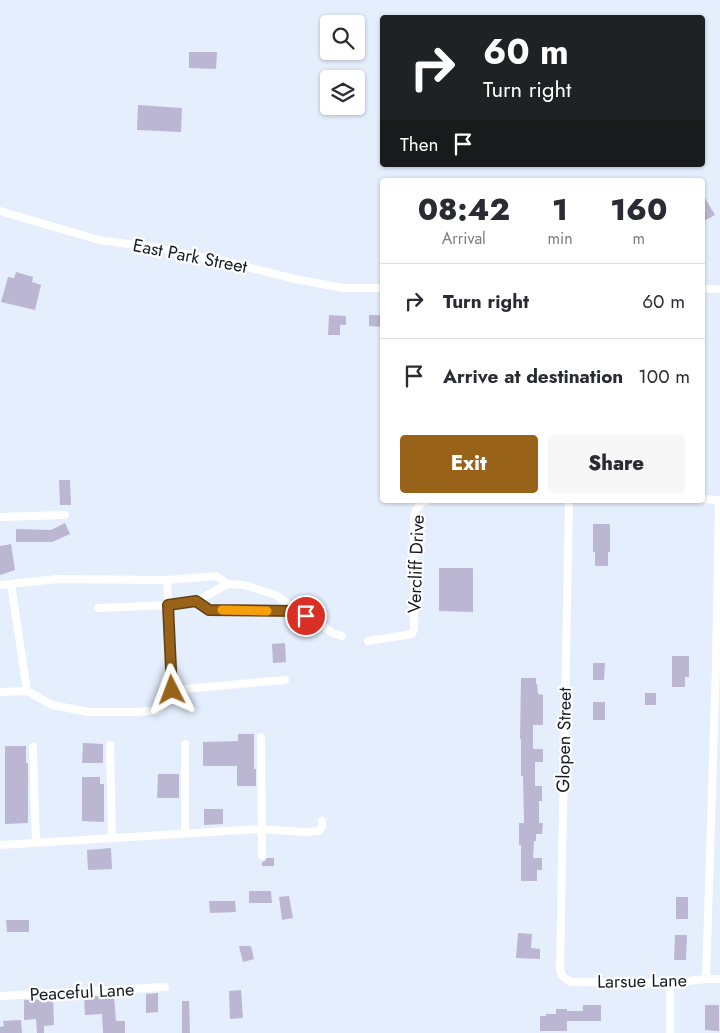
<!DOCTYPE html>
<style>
body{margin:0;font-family:Jost,sans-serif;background:#f7f7f7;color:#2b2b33;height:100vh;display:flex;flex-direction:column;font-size:19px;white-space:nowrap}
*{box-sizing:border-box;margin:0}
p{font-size:16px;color:#7c7c81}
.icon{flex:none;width:28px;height:28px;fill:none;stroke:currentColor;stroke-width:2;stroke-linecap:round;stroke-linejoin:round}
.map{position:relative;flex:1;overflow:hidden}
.side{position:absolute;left:380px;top:178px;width:325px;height:325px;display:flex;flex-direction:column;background:#fff;border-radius:5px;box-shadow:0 1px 4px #0004}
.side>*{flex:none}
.banner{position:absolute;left:380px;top:15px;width:325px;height:152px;border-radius:5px;box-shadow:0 1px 4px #0004;background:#202124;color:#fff;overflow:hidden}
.buttons{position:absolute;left:320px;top:15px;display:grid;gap:10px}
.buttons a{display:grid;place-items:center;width:45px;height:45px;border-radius:5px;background:#fff;box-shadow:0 1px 4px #0004;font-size:25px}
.pin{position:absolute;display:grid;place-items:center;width:42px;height:42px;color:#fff;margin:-21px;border:2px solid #fff;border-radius:50%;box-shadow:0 1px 5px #0007}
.me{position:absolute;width:55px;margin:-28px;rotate:357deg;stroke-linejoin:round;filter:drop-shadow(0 0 4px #0008)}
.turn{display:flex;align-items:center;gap:18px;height:105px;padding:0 20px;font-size:22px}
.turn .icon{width:65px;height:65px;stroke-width:2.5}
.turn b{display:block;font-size:35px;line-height:42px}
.then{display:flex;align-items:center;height:48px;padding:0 20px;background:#0003;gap:10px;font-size:19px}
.eta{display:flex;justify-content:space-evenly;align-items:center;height:85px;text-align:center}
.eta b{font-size:30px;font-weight:800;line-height:35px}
.action{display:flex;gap:10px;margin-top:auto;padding:10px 20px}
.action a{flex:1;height:58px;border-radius:5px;background:#986219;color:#fff;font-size:20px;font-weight:800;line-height:58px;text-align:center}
.action a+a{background:#f7f7f7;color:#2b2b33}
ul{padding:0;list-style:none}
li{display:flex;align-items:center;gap:15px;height:75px;padding:0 20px;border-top:1px solid #e1e1e2}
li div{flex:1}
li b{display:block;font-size:19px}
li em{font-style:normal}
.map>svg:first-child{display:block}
</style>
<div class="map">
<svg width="720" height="1033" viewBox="0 0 720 1033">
<rect width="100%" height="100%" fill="#e4eefd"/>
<path fill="#bbb7d2" d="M 189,52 L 217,52 L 216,69 L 189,68 Z
M 138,105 L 182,108 L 181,132 L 137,130 Z
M 702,193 L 715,215 L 702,222 Z
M 16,272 L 33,277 L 32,282 L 41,285 L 35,310 L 1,302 L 8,277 L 14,278 Z
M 329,315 L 346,316 L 346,325 L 340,325 L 340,335 L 328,335 Z
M 369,315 L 382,315 L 382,327 L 369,326 Z
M 59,480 L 70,480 L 71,505 L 60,505 Z
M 65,523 L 70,534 L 52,542 L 16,542 L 16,529 L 51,530 Z
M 593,524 L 610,524 L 610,552 L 608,552 L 608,566 L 595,566 L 595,552 L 593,552 Z
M 11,544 L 15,570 L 0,575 L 0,546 Z
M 439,568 L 473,568 L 473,612 L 439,611 Z
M 285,643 L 286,662 L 273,663 L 272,644 Z
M 672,656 L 689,656 L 689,677 L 685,677 L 685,687 L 672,687 Z
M 593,663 L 605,663 L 604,680 L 593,680 Z
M 521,678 L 536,678 L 536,684 L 537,684 L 538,694 L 543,695 L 543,725 L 533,725 L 533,749 L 543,749 L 543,762 L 535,762 L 535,786 L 542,786 L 542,801 L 539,801 L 539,823 L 543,823 L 542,834 L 536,834 L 536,841 L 534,841 L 533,858 L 542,858 L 542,870 L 537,870 L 537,881 L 521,881 L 521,845 L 519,845 L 519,823 L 524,823 L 523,776 L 521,776 L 521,739 L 520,739 Z
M 645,693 L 656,693 L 656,705 L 645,705 Z
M 593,702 L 605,702 L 605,720 L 593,720 Z
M 238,734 L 254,734 L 254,769 L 256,769 L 256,786 L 237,786 L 237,766 L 203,766 L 203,742 L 238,741 Z
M 83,743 L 103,744 L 103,763 L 82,763 Z
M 5,746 L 26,746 L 26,763 L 28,763 L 28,823 L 5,824 Z
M 158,774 L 179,774 L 179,798 L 157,798 Z
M 82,777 L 100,777 L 100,784 L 104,784 L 104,822 L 82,821 Z
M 204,809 L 223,809 L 223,824 L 204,825 Z
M 111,848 L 112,869 L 88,870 L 87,850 Z
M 267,858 L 274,858 L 274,866 L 262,866 L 262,862 L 265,861 Z
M 249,891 L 271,891 L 272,903 L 249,903 Z
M 289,896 L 293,918 L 282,920 L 279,897 Z
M 676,897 L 688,897 L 688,919 L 676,919 Z
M 209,901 L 235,901 L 236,912 L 210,913 Z
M 6,920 L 29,920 L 29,932 L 7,932 Z
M 518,933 L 532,934 L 531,948 L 540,949 L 540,959 L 516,958 Z
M 675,935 L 687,935 L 686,960 L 674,960 Z
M 239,946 L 251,946 L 254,959 L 243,962 Z
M 241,990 L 243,1018 L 230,1019 L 229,991 Z
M 158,993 L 158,1012 L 146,1013 L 146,994 Z
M 114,995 L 116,1021 L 125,1021 L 125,1033 L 103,1033 L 102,1014 L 85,1015 L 84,997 Z
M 53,999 L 54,1025 L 44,1026 L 44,1033 L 37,1033 L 36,1019 L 24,1020 L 24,1000 Z
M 182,1001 L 189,1001 L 190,1033 L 182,1033 Z
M 583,1005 L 601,1005 L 601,1021 L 567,1021 L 567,1031 L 540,1031 L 540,1016 L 546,1016 L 546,1014 L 556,1014 L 556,1009 L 567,1009 L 567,1011 L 583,1011 Z
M 705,1005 L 719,1005 L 719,1031 L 705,1030 Z
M 21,1020 L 22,1033 L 0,1033 L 0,1027 L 4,1026 L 3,1021 Z"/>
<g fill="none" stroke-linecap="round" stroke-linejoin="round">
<path stroke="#fff" stroke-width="8" d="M 0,211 L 99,240 L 151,247 L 231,263 L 295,279 L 343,288 L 382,288
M 702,289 L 720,289
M 702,499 L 720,500
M 569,500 L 560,968 L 562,976 L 571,982 L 670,983 L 706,979 L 720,979
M 0,517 L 65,515
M 167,580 L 172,690
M 11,584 L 27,691
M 0,585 L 58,579 L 167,580 L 216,576 L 228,584 L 244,585 L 276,595 L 297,611 L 315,621 L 333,633 L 342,636
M 196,601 L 209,610 L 297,611
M 98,608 L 168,605 L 196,601 L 228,584
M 368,641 L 412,634 L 414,629 L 414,516 C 415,508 419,503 428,500
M 0,692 L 27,691 L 52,705 L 89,712 L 138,712 L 159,710 L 172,690 L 285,680
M 261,737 L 262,856
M 185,744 L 185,834
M 110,745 L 112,838
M 33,747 L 36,843
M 0,845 L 261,829 L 305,832 L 319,831 L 322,827 L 322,821
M 706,979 L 716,665 L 719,500
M 0,996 L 165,987
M 670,1033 L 670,983"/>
</g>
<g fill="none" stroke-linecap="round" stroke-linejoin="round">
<g stroke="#634010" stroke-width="12">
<path id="route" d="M 172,690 L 168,605 L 196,601 L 209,610 L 297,611 L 306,616"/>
</g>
<use href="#route" stroke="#986219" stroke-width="9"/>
<path stroke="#f59e0b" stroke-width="9" d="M 222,610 L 267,611"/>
</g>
<g text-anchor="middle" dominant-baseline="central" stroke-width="4.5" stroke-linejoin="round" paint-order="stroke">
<g font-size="18" fill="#151b23" stroke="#fff">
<text transform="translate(190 256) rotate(11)">East Park Street</text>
<text transform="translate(416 564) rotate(-88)">Vercliff Drive</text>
<text transform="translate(564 740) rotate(-89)">Glopen Street</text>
<text transform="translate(642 981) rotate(-1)">Larsue Lane</text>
<text transform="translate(82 992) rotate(-3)">Peaceful Lane</text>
</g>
</g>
</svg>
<div class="buttons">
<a><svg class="icon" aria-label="search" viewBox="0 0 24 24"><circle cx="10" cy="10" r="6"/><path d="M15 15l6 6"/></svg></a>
<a><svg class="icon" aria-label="layers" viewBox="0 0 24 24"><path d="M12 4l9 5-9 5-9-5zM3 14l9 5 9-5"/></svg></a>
</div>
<div class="pin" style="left:306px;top:616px;background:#d93025"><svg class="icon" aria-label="arrive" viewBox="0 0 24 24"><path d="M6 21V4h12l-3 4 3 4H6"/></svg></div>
<svg class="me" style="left:172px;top:690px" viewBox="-20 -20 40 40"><path d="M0-17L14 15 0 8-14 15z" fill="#986219" stroke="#fff" stroke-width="4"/></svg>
<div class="banner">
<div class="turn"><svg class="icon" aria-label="right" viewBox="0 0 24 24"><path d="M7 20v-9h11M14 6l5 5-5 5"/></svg><div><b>60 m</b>Turn right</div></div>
<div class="then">Then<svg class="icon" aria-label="arrive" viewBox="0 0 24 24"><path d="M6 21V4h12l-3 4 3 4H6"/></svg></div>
</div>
<section class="side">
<div class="eta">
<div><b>08:42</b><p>Arrival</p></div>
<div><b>1</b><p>min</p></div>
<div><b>160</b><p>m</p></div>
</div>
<ul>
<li><svg class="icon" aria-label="right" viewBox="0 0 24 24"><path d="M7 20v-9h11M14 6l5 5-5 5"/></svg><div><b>Turn right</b></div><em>60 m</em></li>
<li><svg class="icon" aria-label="arrive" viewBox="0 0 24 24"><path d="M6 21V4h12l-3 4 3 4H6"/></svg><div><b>Arrive at destination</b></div><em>100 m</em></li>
</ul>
<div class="action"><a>Exit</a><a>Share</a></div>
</section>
</div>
